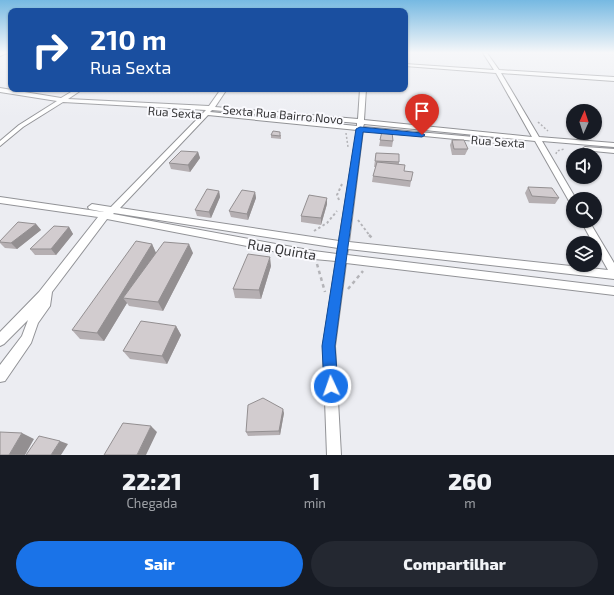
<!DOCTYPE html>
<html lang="pt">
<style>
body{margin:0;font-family:"Exo 2",sans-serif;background:#242831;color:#f1f3f6;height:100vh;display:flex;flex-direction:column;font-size:15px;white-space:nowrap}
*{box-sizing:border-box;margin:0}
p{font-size:13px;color:#9ea1a6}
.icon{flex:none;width:22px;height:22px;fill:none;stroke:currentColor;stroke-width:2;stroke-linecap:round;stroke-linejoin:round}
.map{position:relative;height:455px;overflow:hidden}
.details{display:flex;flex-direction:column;background:#171b24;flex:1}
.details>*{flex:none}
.hud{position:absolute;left:8px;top:8px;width:400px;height:84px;border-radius:8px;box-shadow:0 1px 3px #0004;background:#1a4fa0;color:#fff;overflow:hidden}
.needle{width:26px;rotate:3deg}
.tools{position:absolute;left:566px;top:104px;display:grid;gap:8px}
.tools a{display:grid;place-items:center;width:36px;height:36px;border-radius:50%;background:#171b24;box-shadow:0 1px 3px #0004;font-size:20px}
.pin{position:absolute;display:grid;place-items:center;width:34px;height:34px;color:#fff;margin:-41px -17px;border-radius:50% 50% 50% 0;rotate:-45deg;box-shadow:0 0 4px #0007}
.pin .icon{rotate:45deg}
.me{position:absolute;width:44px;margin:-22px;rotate:357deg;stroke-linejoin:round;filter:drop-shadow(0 0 3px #0008)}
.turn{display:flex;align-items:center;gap:14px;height:84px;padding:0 16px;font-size:18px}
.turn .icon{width:52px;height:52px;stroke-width:2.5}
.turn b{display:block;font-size:28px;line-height:34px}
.eta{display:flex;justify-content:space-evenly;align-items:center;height:68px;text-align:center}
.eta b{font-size:24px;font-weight:800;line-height:28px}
.primary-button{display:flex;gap:8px;margin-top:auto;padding:8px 16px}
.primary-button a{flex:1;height:46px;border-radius:24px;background:#1a73e8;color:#fff;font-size:16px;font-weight:800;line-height:46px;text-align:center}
.primary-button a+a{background:#242831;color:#f1f3f6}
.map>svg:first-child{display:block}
</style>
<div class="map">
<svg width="614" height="455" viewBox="0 0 614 455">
<rect width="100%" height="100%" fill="#ecedf2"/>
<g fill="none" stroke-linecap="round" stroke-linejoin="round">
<g stroke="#929397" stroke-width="2">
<path id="minor" d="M 0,53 L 7,53 L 0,56 Z
M 483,53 L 487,53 L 499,70 L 614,77 L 614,81 L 501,73 L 539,137 L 614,143 L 614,147 L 542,141 L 576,199 L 573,199 L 573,204 L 569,201 L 535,141 L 364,124 L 363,127 L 496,139 L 499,141 L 496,143 L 363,130 L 349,242 L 608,270 L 595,247 L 595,243 L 593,243 L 581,221 L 589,221 L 614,263 L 614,279 L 348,249 L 347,255 L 614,287 L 614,295 L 346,263 L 335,346 L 341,455 L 327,455 L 323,346 L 336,261 L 314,259 L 107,219 L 52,292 L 50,306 L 38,323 L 31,343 L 5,381 L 0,382 L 0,365 L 22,336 L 28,320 L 4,344 L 0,346 L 0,332 L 39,292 L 98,217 L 0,203 L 0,197 L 103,212 L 104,212 L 89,209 L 88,207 L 92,204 L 111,207 L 206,110 L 63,102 L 23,127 L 0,146 L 0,141 L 19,125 L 57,101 L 0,92 L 0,88 L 61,98 L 76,89 L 83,89 L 68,99 L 209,106 L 221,89 L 227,89 L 215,107 L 358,119 L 360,89 L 366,89 L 364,120 L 532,137 L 496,73 L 405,66 L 405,64 L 494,70 ZM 212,110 L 357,123 L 357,126 L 210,112 ZM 208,115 L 357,130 L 339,241 L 120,208 ZM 114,213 L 338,248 L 337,254 L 314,251 L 113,214 Z
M 585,147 L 614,149 L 614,153 L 583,150 L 582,149 Z"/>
</g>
<path stroke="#b4b4b8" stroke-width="1.5" stroke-dasharray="2 2" stroke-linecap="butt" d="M 538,122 L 548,131
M 346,133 L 348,147
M 556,154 L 557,151 L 564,149"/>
<path stroke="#b4b4b8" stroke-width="2" stroke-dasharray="2.5 2.5" stroke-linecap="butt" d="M 339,200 L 337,195 L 342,184
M 358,220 L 370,236
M 314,231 L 327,223 L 337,211"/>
<path stroke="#b4b4b8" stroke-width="2.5" stroke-dasharray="3.5 3.5" stroke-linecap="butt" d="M 369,235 L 372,238
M 317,264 L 325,292
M 348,289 L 363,271"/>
<use href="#minor" fill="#fff" fill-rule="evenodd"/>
</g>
<path fill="#b5afb2" d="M 382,131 L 393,141 L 392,147 L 379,146 Z
M 271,135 L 281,135 L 281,139 L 271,138 Z
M 452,140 L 468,149 L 465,155 L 452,155 L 450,145 Z
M 198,152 L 200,158 L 190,172 L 171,169 L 169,163 Z
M 376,153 L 399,162 L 399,164 L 411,181 L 410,187 L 372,182 L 373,176 L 376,167 L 374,167 Z
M 528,187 L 559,198 L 555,204 L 529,203 L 525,193 Z
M 219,191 L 220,197 L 211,218 L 197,216 L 195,210 Z
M 255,192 L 256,198 L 248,220 L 231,217 L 229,211 Z
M 327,198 L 327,204 L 321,225 L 301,222 L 301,216 Z
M 36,224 L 41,230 L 17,249 L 5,248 L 0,243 L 0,241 Z
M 69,227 L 73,234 L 56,255 L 35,255 L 30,249 Z
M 152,244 L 156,253 L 193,253 L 163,311 L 129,306 L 127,303 L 104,341 L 80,339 L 72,330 Z
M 271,266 L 261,299 L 235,298 L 233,289 Z
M 176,326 L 181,335 L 167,364 L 130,359 L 123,351 Z
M 284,413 L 280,435 L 248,436 L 246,432 Z"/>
<path fill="#938f91" d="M 198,152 L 200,158 L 190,172 L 188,165 Z
M 219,191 L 220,197 L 211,218 L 209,212 Z
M 255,192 L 256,198 L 248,220 L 247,214 Z
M 327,198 L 327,204 L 321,225 L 321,218 Z
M 36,224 L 41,230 L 17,249 L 11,243 Z
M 69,227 L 73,234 L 56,255 L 51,249 Z
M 152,244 L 156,253 L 123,298 L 127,303 L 104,341 L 97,333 Z
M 189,244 L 193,253 L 163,311 L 158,302 Z
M 270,257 L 271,266 L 261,299 L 259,290 Z
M 176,326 L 181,335 L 167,364 L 162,356 Z
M 283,409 L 284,413 L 280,435 L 279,431 Z
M 151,426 L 157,432 L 146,455 L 137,455 Z
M 22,433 L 34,439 L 25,455 L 9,455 Z
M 60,441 L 68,444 L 61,455 L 51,455 Z"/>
<path fill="#d2cccf" stroke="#938f91" d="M 273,131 L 280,132 L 280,136 L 271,135 Z
M 382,131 L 392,132 L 393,141 L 380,140 Z
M 452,140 L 464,140 L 468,149 L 454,149 Z
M 181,151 L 198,152 L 188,165 L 169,163 Z
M 376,153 L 399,154 L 399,162 L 375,161 Z
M 377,162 L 405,165 L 404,171 L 413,172 L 411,181 L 373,176 Z
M 528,187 L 552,188 L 559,198 L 532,196 Z
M 207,189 L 219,191 L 209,212 L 195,210 Z
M 242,190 L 255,192 L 247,214 L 229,211 Z
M 309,195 L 327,198 L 321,218 L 301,216 Z
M 18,222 L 36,224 L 11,243 L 0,242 L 0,241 Z
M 54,226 L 69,227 L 51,249 L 30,249 Z
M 136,241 L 152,244 L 97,333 L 72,330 Z
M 164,242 L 189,244 L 158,302 L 123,298 Z
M 248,254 L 270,257 L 259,290 L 233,289 Z
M 141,321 L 176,326 L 162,356 L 123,351 Z
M 263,398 L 283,409 L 279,431 L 246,432 L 248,405 Z
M 123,423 L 151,426 L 137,455 L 104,455 Z
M 0,432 L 22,433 L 9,455 L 0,455 Z
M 39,436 L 60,441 L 51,455 L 26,455 Z"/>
<linearGradient id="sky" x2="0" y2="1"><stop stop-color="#76b9e2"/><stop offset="0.45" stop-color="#f6f7f9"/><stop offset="1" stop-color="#f6f7f9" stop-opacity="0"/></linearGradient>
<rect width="614" height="117" fill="url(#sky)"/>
<path fill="#1a73e8" stroke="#114b97" d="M 360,127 L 422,133 L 425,135 L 422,137 L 363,132 L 335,346 L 338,386 L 336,391 L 331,393 L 326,391 L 324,386 L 322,346 L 356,129 Z"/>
<g text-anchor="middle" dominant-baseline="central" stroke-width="4" stroke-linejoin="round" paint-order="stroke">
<g font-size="12" fill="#363638" stroke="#fafafe">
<text transform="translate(175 112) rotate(4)">Rua Sexta</text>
<text transform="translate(283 114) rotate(5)">Sexta Rua Bairro Novo</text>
<text transform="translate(498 141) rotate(4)">Rua Sexta</text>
</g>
<g font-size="14" fill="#363638" stroke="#fafafe">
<text transform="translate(282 249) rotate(10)">Rua Quinta</text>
</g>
</g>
</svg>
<div class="tools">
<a><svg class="needle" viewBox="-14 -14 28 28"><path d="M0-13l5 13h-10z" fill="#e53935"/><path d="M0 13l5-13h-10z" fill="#9ea1a6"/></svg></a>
<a><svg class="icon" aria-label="sound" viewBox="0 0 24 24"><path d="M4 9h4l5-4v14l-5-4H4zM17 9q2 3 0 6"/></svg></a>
<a><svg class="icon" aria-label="search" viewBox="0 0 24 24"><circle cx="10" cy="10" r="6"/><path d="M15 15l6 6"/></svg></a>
<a><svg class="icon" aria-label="layers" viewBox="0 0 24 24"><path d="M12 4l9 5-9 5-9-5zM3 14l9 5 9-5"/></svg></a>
</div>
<div class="pin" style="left:422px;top:135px;background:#d93025"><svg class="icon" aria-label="arrive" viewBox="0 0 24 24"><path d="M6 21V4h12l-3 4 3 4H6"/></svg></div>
<svg class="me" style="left:331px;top:386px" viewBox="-20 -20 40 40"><circle r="17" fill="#1a73e8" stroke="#fff" stroke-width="3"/><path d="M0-11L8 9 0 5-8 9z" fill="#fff"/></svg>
<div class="hud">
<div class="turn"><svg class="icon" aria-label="right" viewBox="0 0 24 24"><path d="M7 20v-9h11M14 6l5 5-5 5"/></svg><div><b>210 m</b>Rua Sexta</div></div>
</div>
</div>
<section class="details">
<div class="eta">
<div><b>22:21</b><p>Chegada</p></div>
<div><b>1</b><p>min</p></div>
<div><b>260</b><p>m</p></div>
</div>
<div class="primary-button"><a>Sair</a><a>Compartilhar</a></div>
</section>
